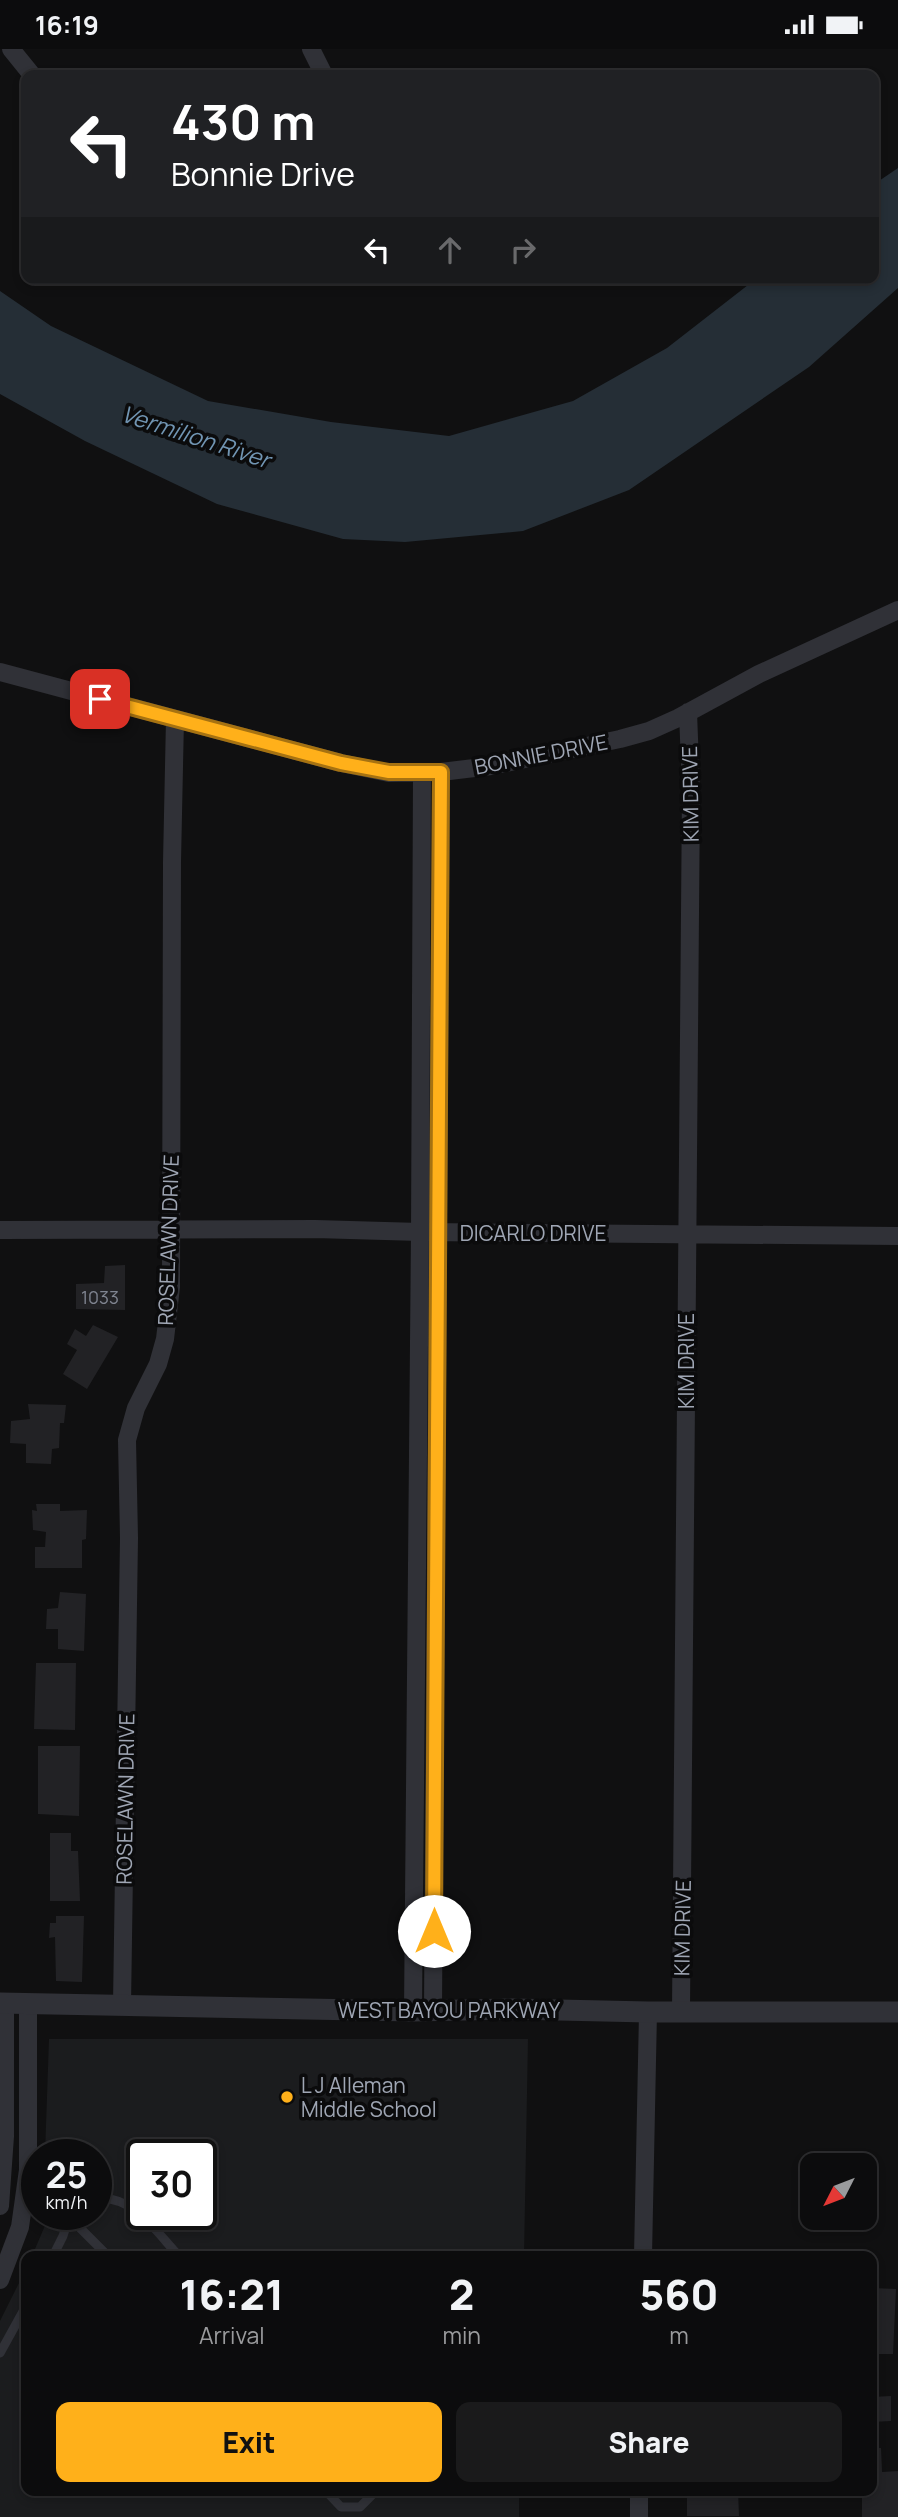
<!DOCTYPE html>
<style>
body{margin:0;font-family:Manrope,sans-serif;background:#1a1a1b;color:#f1f3f6;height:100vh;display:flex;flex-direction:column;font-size:26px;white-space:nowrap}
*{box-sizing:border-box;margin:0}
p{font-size:23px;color:#9a9b9d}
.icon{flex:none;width:38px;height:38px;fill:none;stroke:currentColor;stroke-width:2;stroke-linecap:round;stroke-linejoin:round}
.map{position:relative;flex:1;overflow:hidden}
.details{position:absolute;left:21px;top:2202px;width:856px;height:245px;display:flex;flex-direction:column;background:#0c0c0d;border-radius:14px;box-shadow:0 4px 10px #0003,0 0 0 2px #2c2c2e}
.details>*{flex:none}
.hud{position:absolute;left:21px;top:21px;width:858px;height:214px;border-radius:14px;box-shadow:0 4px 10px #0003,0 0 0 2px #2c2c2e;background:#202124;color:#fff;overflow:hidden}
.needle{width:46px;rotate:228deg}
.buttons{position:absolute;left:800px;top:2104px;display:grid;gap:14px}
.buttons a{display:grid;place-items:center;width:77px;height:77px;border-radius:14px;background:#0c0c0d;box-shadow:0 4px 10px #0003,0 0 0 2px #2c2c2e;font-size:35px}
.speed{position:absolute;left:21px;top:2090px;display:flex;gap:14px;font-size:35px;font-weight:700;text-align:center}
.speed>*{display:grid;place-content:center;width:91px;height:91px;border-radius:50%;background:#0c0c0d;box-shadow:0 4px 10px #0003,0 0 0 2px #2c2c2e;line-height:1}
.speed small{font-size:18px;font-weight:400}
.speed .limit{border:4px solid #111;border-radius:10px;background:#fff;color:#111}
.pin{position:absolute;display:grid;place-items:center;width:60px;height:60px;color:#fff;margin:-30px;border-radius:14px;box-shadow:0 4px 10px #0006}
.me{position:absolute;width:77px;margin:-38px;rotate:0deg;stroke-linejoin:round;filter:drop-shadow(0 0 5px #0008)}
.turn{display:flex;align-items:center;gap:24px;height:147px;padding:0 35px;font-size:32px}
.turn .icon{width:91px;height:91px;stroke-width:2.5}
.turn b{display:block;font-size:49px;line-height:60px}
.lanes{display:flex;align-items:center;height:66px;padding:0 35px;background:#0003;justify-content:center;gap:35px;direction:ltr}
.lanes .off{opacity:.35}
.eta{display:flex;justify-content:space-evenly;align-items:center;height:119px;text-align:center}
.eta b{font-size:42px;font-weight:800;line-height:49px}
.cta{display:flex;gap:14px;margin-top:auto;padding:14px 35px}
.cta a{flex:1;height:80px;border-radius:14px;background:#ffb01a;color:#111;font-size:28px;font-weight:800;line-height:80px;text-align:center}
.cta a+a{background:#1a1a1b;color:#f1f3f6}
.status{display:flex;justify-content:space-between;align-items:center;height:49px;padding:0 35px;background:#0c0c0d;direction:ltr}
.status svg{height:19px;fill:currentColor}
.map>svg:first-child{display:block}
</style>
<div class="status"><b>16:19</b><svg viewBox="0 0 49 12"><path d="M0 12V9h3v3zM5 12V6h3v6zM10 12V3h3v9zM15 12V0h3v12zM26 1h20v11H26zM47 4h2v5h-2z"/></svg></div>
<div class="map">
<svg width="898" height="2468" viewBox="0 0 898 2468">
<rect width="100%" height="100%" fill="#101011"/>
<path fill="#1b1c1e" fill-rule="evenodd" d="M 49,1990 L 528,1990 L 524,2207 L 32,2207 L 50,2165 L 96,2165 L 96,2105 L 45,2105 ZM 142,2105 L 201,2105 L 201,2165 L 142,2165 Z
M 26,2220 L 26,2441 L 519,2441 L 519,2468 L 0,2468 L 0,2272 Z"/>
<path fill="#252e36" d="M 898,119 L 898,239 L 809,318 L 629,441 L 523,482 L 405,493 L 343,490 L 217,455 L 85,392 L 0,345 L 0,242 L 51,277 L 208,352 L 331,373 L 449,387 L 573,352 L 667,299 L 757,229 L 873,229 L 873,136 Z"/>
<path fill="#222225" d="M 125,1216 L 125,1261 L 76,1260 L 76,1235 L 104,1234 L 105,1217 Z
M 93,1276 L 118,1288 L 87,1340 L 63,1325 L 77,1301 L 67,1295 L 75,1280 L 86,1287 Z
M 28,1355 L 66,1356 L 64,1374 L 60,1374 L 59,1399 L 52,1400 L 51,1415 L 26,1414 L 26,1395 L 10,1394 L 11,1372 L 30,1370 Z
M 36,1455 L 60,1455 L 60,1462 L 87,1461 L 86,1490 L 82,1491 L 82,1519 L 35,1519 L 35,1498 L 45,1498 L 46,1483 L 33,1481 L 32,1461 L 37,1462 Z
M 60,1543 L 86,1545 L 84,1602 L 58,1600 L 58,1580 L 46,1580 L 47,1560 L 58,1559 Z
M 36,1614 L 76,1614 L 75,1681 L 34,1680 Z
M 38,1697 L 80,1697 L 79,1767 L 38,1765 Z
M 50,1784 L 71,1784 L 71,1802 L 78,1802 L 80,1852 L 50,1852 Z
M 56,1867 L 84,1867 L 82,1933 L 56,1932 L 55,1888 L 49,1889 L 50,1874 L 56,1874 Z
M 872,2239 L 896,2240 L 893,2305 L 872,2305 Z
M 891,2347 L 891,2372 L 872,2373 L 872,2348 Z
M 872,2399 L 881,2399 L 882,2423 L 898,2422 L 898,2468 L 862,2468 L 862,2441 L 872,2441 Z
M 687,2441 L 738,2441 L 739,2467 L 687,2467 Z"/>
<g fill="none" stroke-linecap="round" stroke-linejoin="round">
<path stroke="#303137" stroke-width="9" d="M 96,2150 C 132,2144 157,2184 179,2207
M 66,2165 L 108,2207
M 53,2207 L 63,2187 L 70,2165
M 0,2304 L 26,2257
M 325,2441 L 341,2458 L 360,2458 L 377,2441"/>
<path stroke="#303137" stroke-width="18" d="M 11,0 L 32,26
M 311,0 L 324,26
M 0,623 L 341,714 L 389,724 L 441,723 L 491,717 L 620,690 L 649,682 L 678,669 L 759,625 L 898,561
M 0,1181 L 315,1180 L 420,1183 L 898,1187
M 122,1956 L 129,1489 L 127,1391 L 136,1359 L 158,1315 L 165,1290 L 171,1238 L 172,813 L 175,670
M 433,1961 L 441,723
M 413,1962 L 420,1183 L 422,724
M 681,1962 L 691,742 L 688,663
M 0,2157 L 5,2087 L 5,1954
M 643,2207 L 648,1963
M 0,2231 L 20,2178 L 28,2121 L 28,1955
M 639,2468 L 639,2441"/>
<path stroke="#303137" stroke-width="21" d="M 0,1954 L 413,1962 L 514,1960 L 648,1963 L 898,1963"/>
</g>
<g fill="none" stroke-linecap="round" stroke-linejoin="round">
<g stroke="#a67211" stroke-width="18">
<path id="route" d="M 100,650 L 341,714 L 389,723 L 441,723 L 434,1882"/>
</g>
<use href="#route" stroke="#ffb01a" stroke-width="12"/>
</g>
<circle fill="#ffb01a" stroke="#0b0b0c" stroke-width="2.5" cx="287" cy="2048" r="7"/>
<g text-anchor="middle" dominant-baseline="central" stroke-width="7" stroke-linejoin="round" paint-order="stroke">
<g font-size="18" fill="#7f8490">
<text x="100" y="1248">1033</text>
</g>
<g font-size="21" fill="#9fa6b4" stroke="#0b0b0c">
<text transform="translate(541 705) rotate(-11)">BONNIE DRIVE</text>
<text transform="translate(690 745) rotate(-91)">KIM DRIVE</text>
<text x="533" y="1184">DICARLO DRIVE</text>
<text transform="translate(168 1191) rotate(-88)">ROSELAWN DRIVE</text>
<text transform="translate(686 1312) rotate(-90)">KIM DRIVE</text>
<text transform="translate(125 1750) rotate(-89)">ROSELAWN DRIVE</text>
<text transform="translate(682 1879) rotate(-89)">KIM DRIVE</text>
<text x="449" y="1961">WEST BAYOU PARKWAY</text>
</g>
<g font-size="21" fill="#9fa6b4" stroke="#0b0b0c" text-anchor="start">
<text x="301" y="2036">L J Alleman<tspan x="301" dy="24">Middle School</tspan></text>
</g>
<g font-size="23" font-style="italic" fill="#7195b3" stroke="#0b0b0c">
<text transform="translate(196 387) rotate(18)">Vermilion River</text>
</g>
</g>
</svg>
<div class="buttons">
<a><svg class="needle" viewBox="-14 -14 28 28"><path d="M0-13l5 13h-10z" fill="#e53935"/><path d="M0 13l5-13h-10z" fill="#9a9b9d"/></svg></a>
</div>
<div class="speed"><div>25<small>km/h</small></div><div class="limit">30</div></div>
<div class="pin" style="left:100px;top:650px;background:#d93025"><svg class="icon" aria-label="arrive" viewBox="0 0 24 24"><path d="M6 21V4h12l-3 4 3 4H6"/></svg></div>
<svg class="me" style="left:434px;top:1882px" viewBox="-20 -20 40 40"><circle r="19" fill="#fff"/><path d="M0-13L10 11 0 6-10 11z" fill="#ffb01a"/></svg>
<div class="hud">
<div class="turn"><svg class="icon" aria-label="left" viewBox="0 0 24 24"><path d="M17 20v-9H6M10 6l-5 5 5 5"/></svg><div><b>430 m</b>Bonnie Drive</div></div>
<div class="lanes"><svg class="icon" aria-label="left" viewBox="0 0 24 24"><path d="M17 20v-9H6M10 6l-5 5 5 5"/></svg><svg class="icon off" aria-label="ahead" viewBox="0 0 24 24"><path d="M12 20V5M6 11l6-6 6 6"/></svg><svg class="icon off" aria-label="right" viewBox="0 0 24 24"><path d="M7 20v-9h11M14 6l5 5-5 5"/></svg></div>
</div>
<section class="details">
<div class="eta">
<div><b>16:21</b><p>Arrival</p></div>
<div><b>2</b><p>min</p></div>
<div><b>560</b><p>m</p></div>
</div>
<div class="cta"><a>Exit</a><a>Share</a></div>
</section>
</div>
